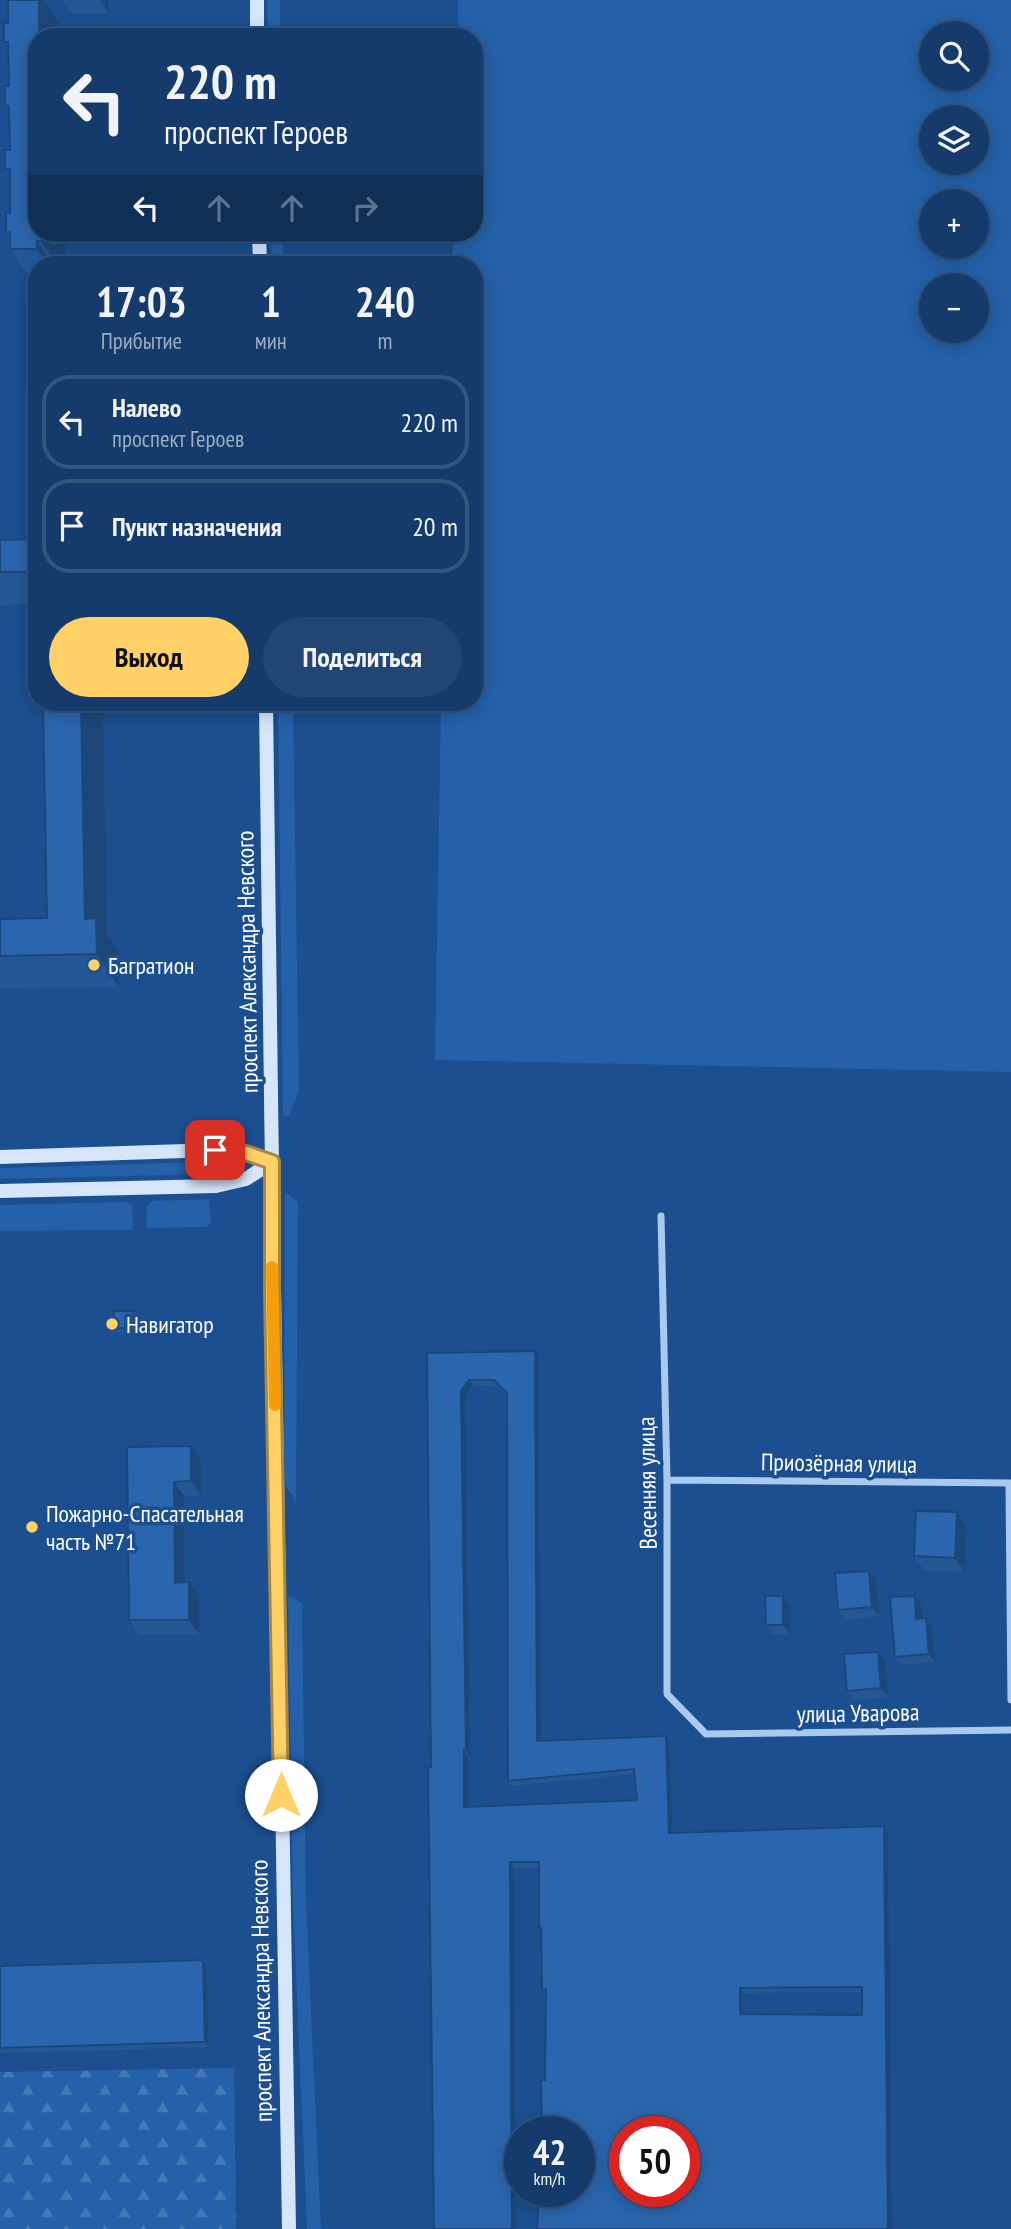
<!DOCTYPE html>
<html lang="ru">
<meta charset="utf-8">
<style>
body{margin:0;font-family:"PT Sans Narrow",sans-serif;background:#214673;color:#f1f3f6;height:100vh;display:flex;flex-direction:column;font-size:26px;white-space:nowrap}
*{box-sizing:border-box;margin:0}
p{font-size:23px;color:#9dadc1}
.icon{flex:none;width:38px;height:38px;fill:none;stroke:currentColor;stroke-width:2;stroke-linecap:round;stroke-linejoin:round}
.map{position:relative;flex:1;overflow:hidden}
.details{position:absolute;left:28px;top:256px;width:455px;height:455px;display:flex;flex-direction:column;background:#143b6b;border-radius:28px;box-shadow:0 4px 18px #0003,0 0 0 2px #33557e}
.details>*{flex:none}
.hud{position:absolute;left:28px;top:28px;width:455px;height:214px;border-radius:28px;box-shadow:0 4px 18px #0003,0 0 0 2px #33557e;background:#143b6b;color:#f1f3f6;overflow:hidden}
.fabs{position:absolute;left:919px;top:21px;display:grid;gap:14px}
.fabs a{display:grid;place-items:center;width:70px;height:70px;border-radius:50%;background:#143b6b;box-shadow:0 4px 18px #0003,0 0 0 2px #33557e;font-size:35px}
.speed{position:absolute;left:504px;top:2116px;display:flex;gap:14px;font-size:35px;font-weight:700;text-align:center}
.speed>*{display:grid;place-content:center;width:91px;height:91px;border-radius:50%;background:#143b6b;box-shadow:0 4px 18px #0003,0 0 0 2px #33557e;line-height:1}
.speed small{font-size:18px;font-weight:400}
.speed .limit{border:10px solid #d22;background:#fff;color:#111}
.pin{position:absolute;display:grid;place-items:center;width:60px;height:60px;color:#fff;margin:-30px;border-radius:14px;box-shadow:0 4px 10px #0006}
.me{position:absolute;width:77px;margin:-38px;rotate:0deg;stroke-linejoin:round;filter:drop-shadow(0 0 5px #0008)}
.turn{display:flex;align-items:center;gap:24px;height:147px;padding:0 21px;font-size:32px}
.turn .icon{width:91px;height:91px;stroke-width:2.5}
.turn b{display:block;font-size:49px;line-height:60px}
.lanes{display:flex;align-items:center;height:66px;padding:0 21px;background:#0003;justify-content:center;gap:35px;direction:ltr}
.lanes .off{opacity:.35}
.eta{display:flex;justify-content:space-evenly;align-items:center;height:119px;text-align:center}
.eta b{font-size:42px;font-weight:700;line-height:49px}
.button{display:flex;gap:14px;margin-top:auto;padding:14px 21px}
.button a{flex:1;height:80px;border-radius:42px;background:#ffd166;color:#111;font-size:28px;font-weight:700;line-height:80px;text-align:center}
.button a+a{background:#214673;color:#f1f3f6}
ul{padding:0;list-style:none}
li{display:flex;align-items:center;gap:21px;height:94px;margin:0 14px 10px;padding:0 7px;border:4px solid #33557e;border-radius:28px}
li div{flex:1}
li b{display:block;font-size:26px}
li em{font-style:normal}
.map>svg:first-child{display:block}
</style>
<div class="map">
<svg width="1011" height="2229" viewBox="0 0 1011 2229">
<defs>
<pattern id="forest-firs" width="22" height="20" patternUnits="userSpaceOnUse" patternTransform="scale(1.75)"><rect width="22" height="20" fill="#2461a8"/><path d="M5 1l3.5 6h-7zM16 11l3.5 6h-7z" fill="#4579b5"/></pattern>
</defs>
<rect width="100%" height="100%" fill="#1b4f8f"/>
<path fill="#2461a8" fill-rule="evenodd" d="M 267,0 L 280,0 L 280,37 L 268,37 Z
M 458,0 L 1011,0 L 1011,1072 L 435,1060 L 441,702 L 474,702 L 474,264 L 452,264 L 453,233 L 474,233 L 474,37 L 458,37 ZM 976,33 L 976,79 L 931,79 L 931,33 ZM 976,117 L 976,163 L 931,163 L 931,117 ZM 976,201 L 976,247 L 931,247 L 931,201 ZM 976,285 L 976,331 L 931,331 L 931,285 Z
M 271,233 L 283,233 L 283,264 L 271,264 Z
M 278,702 L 293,702 L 299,1091 L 289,1116 L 283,1117 Z
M 206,1162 L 208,1174 L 0,1179 L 0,1168 Z
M 285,1192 L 298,1202 L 296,1502 L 284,1483 Z
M 209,1199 L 211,1223 L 207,1227 L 146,1228 L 147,1206 L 152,1201 Z
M 126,1202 L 132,1205 L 133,1230 L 0,1231 L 0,1205 Z
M 288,1596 L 302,1603 L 306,1903 L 321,2229 L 307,2229 L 293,1905 Z"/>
<path fill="url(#forest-firs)" d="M 234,2068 L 236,2229 L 0,2229 L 0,2072 Z"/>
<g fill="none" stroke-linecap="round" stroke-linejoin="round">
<path stroke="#a9c9ee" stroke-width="7" d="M 661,1216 L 667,1480 L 667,1694 L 706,1734 L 1011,1730
M 667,1480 L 1011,1483
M 1009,1484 L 1011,1700"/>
<path stroke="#d6e6fa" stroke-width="14" d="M 257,0 L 257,37
M 259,233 L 260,264
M 266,702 C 273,1211 277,1720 289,2229
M 0,1157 L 216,1150 L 246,1153 L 272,1162
M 0,1191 L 216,1186 L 246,1179 L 272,1162"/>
</g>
<path fill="#245895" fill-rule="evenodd" d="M 8,0 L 44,0 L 64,29 L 37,233 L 66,233 L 66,264 L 37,264 L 37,285 L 35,285 L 10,249 L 10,239 L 6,233 L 10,213 L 10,175 L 5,169 L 10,150 L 9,111 L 5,105 L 9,86 L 8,48 L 4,42 L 8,23 Z
M 63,0 L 108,0 L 109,13 L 73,14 Z
M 37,303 L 37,400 L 26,386 Z
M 37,539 L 37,604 L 0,605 L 0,540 Z
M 43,702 L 103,702 L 107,934 L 119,951 L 119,987 L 0,988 L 0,919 L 47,918 Z
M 133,1311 L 136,1316 L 136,1333 L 117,1333 L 114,1328 Z
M 535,1351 L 538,1356 L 541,1741 L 669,1741 L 673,1833 L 888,1831 L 892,2229 L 537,2229 L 545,2080 L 546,1994 L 542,1989 L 541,1931 L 539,1928 L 539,1868 L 513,1868 L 431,1767 L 427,1353 ZM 473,1385 L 498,1386 L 507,1395 L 508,1781 L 511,1786 L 635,1774 L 637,1800 L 468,1807 L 468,1756 L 470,1756 L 465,1396 ZM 862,1992 L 862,2015 L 743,2014 L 743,1993 Z
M 127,1447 L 201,1460 L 201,1495 L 184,1496 L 185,1583 L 199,1596 L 199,1634 L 139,1634 L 129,1620 Z
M 966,1526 L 965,1572 L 924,1570 L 914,1556 Z
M 869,1571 L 876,1580 L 879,1616 L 845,1619 L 838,1610 Z
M 783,1596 L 790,1605 L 790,1634 L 772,1634 L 766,1625 Z
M 915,1596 L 921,1604 L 921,1618 L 926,1618 L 932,1627 L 935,1662 L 901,1665 L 895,1657 Z
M 885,1661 L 888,1697 L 853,1700 L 847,1691 Z
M 203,1960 L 206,1965 L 209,2047 L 0,2053 L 0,1966 Z"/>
<path fill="#1d4779" d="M 39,0 L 44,0 L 64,29 L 64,37 L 39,37 Z
M 100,0 L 108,0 L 109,13 Z
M 41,233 L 66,233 L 66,264 L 57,264 L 41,241 Z
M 37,241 L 53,264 L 48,264 L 37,249 Z
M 81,702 L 103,702 L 107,934 L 119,951 L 119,987 L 97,954 L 85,919 Z
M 133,1311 L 136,1316 L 136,1333 L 133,1328 Z
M 535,1351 L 538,1356 L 541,1747 L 537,1741 Z
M 469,1380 L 473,1385 L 465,1396 L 470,1756 L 466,1750 L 461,1391 Z
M 191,1446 L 201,1460 L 201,1495 L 191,1481 Z
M 174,1482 L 184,1496 L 185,1597 L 175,1583 Z
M 957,1512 L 966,1526 L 965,1572 L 955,1558 Z
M 869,1571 L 876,1580 L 879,1616 L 872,1607 Z
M 189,1582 L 199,1596 L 199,1634 L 189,1620 Z
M 783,1596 L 790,1605 L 790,1634 L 783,1625 Z
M 915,1596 L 921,1604 L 922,1627 L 916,1619 Z
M 926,1618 L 932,1627 L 935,1662 L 929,1654 Z
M 878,1652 L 885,1661 L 888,1697 L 881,1688 Z
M 666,1736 L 669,1741 L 673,1838 L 669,1833 Z
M 464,1750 L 468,1756 L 468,1813 L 464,1807 Z
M 884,1826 L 888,1831 L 892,2229 L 888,2229 Z
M 510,1862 L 513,1868 L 516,2229 L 512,2229 Z
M 203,1960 L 206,1965 L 209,2047 L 205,2042 Z
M 740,1988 L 743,1993 L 743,2020 L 740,2014 Z"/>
<path fill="#2a66ad" stroke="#1d4779" stroke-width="2" fill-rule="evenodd" d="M 8,0 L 39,0 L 39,37 L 37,37 L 37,233 L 41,233 L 41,241 L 37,241 L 37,249 L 10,249 L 10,232 L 6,233 L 6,213 L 10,213 L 10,169 L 5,169 L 5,150 L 10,150 L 9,106 L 5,105 L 5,86 L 9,86 L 8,42 L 4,42 L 4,23 L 8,23 Z
M 37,303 L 37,385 L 26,386 L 26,304 Z
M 37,539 L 37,572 L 0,572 L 0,540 Z
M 43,702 L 81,702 L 85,919 L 96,918 L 97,954 L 0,956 L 0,919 L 47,918 Z
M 114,1311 L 133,1311 L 133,1328 L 114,1328 Z
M 535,1351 L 537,1741 L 666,1736 L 669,1833 L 884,1826 L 888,2229 L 537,2229 L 539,2191 L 579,2191 L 579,2132 L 542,2132 L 541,2080 L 545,2080 L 546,1989 L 542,1989 L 541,1928 L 539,1928 L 539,1862 L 510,1862 L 512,2229 L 434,2229 L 428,1767 L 431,1767 L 427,1353 ZM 469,1380 L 494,1380 L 507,1393 L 508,1781 L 634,1769 L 637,1800 L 464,1807 L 464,1750 L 466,1750 L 461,1391 ZM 862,1987 L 862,2015 L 740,2014 L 740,1988 ZM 625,2132 L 684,2132 L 684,2191 L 625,2191 Z
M 191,1446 L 191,1481 L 174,1482 L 175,1583 L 189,1582 L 189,1620 L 129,1620 L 127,1447 Z
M 916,1511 L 957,1512 L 955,1558 L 914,1556 Z
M 869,1571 L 872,1607 L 838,1610 L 835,1573 Z
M 765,1596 L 783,1596 L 783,1625 L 766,1625 Z
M 915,1596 L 916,1619 L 926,1618 L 929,1654 L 895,1657 L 890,1597 Z
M 878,1652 L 881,1688 L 847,1691 L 844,1654 Z
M 203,1960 L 205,2042 L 0,2048 L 0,1966 Z"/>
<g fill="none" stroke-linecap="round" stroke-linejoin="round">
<g stroke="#a68842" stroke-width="18">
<path id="route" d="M 215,1150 L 246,1153 L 272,1162 L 272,1291 L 281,1795"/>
</g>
<use href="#route" stroke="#ffd166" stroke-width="12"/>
<path stroke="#f59e0b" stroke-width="12" d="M 272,1267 L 275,1405"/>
</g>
<g fill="#ffd166" stroke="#1b4f8f" stroke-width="2.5">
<circle cx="94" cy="965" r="7"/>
<circle cx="112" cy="1324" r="7"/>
<circle cx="32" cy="1527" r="7"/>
</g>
<g text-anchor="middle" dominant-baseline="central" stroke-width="7" stroke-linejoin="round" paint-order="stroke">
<g font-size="24" fill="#fff" stroke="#1b4f8f">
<text transform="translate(247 962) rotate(-91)">проспект Александра Невского</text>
<text transform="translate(839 1463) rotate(1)">Приозёрная улица</text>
<text transform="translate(647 1483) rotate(-91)">Весенняя улица</text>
<text transform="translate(858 1713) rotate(-1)">улица Уварова</text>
<text transform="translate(261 1991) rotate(-91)">проспект Александра Невского</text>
</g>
<g font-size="24" fill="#fff" stroke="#1b4f8f" text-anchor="start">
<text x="108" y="965">Багратион</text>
<text x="126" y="1324">Навигатор</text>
<text x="46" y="1513">Пожарно-Спасательная<tspan x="46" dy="28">часть №71</tspan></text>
</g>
</g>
</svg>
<div class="fabs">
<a><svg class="icon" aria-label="search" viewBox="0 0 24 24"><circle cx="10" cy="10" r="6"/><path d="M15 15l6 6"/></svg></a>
<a><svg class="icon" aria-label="layers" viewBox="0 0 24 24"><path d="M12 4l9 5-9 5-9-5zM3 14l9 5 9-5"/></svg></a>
<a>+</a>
<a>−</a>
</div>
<div class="speed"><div>42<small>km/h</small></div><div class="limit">50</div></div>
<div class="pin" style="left:215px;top:1150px;background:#d93025"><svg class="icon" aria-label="arrive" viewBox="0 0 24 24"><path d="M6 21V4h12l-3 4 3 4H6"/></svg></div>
<svg class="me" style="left:281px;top:1795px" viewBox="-20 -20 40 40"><circle r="19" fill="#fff"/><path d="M0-13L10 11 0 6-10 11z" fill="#ffd166"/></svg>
<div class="hud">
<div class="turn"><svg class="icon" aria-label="left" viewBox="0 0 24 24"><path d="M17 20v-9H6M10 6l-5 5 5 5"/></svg><div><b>220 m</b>проспект Героев</div></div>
<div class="lanes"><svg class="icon" aria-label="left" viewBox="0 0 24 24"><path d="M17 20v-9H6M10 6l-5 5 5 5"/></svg><svg class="icon off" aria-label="ahead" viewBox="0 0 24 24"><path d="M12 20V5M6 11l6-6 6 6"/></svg><svg class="icon off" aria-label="ahead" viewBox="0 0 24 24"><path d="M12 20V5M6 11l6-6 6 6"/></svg><svg class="icon off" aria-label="right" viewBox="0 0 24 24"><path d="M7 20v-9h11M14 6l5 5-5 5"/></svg></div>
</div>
<section class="details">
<div class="eta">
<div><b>17:03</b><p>Прибытие</p></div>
<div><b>1</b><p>мин</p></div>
<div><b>240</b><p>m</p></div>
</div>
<ul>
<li><svg class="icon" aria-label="left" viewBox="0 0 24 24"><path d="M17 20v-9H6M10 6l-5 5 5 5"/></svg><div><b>Налево</b><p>проспект Героев</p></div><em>220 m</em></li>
<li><svg class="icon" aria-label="arrive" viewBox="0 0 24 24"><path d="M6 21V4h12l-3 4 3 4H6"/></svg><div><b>Пункт назначения</b></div><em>20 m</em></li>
</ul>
<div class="button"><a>Выход</a><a>Поделиться</a></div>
</section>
</div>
